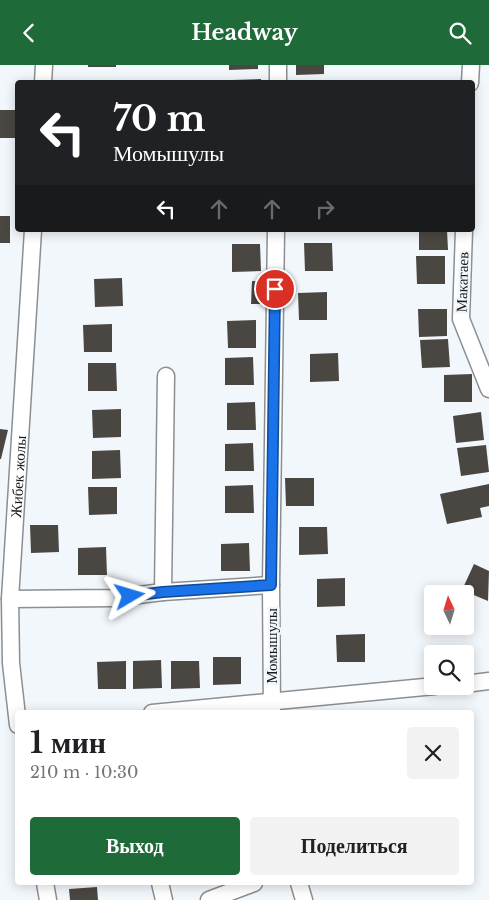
<!DOCTYPE html>
<html lang="ru">
<meta charset="utf-8">
<style>
body{margin:0;font-family:"Libre Baskerville",serif;background:#f2f2f2;color:#202124;height:100vh;display:flex;flex-direction:column;font-size:19px;white-space:nowrap}
*{box-sizing:border-box;margin:0}
p{font-size:16px;color:#757577}
.icon{flex:none;width:28px;height:28px;fill:none;stroke:currentColor;stroke-width:2;stroke-linecap:round;stroke-linejoin:round}
.map{position:relative;flex:1;overflow:hidden}
.sheet{position:absolute;left:15px;top:645px;width:459px;height:175px;display:flex;flex-direction:column;background:#fff;border-radius:5px;box-shadow:0 2px 12px #0003}
.sheet>*{flex:none}
.guide{position:absolute;left:15px;top:15px;width:460px;height:152px;border-radius:5px;box-shadow:0 2px 12px #0003;background:#202124;color:#fff;overflow:hidden}
.needle{width:32px;rotate:356deg}
.fabs{position:absolute;left:424px;top:520px;display:grid;gap:10px}
.fabs a{display:grid;place-items:center;width:50px;height:50px;border-radius:5px;background:#fff;box-shadow:0 2px 12px #0003;font-size:25px}
.pin{position:absolute;display:grid;place-items:center;width:42px;height:42px;color:#fff;margin:-21px;border:2px solid #fff;border-radius:50%;box-shadow:0 1px 5px #0007}
.me{position:absolute;width:55px;margin:-28px;rotate:83deg;stroke-linejoin:round;filter:drop-shadow(0 0 4px #0008)}
.turn{display:flex;align-items:center;gap:18px;height:105px;padding:0 15px;font-size:22px}
.turn .icon{width:65px;height:65px;stroke-width:2.5}
.turn b{display:block;font-size:35px;line-height:42px}
.lanes{display:flex;align-items:center;height:48px;padding:0 15px;background:#0003;justify-content:center;gap:25px;direction:ltr}
.lanes .off{opacity:.35}
.round{display:grid;place-items:center;flex:none;width:52px;height:52px;border-radius:5px;background:#f2f2f2}
.summary{display:flex;align-items:center;justify-content:space-between;height:85px;padding:0 15px}
h1{font-size:30px;font-weight:700;line-height:38px}
.primary-button{display:flex;gap:10px;margin-top:auto;padding:10px 15px}
.primary-button a{flex:1;height:58px;border-radius:5px;background:#1e6a39;color:#fff;font-size:20px;font-weight:700;line-height:58px;text-align:center}
.primary-button a+a{background:#f2f2f2;color:#202124}
header{display:flex;justify-content:space-between;align-items:center;height:65px;padding:0 15px;background:#1e6a39;color:#fff;font-size:22px;font-weight:700}
.map>svg:first-child{display:block}
</style>
<header><svg class="icon" aria-label="back" viewBox="0 0 24 24"><path d="M15 5l-7 7 7 7"/></svg>Headway<svg class="icon" aria-label="search" viewBox="0 0 24 24"><circle cx="10" cy="10" r="6"/><path d="M15 15l6 6"/></svg></header>
<div class="map">
<svg width="489" height="835" viewBox="0 0 489 835">
<rect width="100%" height="100%" fill="#f2f7fc"/>
<path fill="#4a4743" d="M 88,0 L 116,0 L 116,2 L 88,2 Z
M 229,0 L 258,0 L 258,4 L 229,5 Z
M 296,0 L 324,0 L 324,9 L 296,10 Z
M 261,14 L 261,18 L 232,18 L 232,15 Z
M 0,45 L 18,45 L 18,73 L 0,73 Z
M 0,151 L 10,151 L 10,178 L 0,178 Z
M 419,165 L 447,165 L 448,185 L 419,185 Z
M 304,178 L 332,178 L 333,206 L 305,206 Z
M 232,179 L 260,179 L 261,206 L 232,207 Z
M 416,191 L 445,191 L 445,219 L 417,219 Z
M 122,213 L 123,241 L 95,242 L 94,214 Z
M 252,216 L 264,217 L 264,239 L 251,239 Z
M 327,227 L 327,255 L 299,255 L 298,228 Z
M 418,244 L 447,244 L 447,271 L 419,272 Z
M 256,255 L 256,283 L 228,283 L 227,256 Z
M 112,259 L 112,287 L 84,287 L 83,260 Z
M 448,274 L 450,302 L 422,303 L 420,275 Z
M 338,288 L 339,316 L 310,317 L 310,289 Z
M 253,292 L 254,320 L 225,320 L 225,293 Z
M 88,298 L 116,298 L 117,326 L 88,326 Z
M 472,309 L 472,337 L 444,337 L 444,310 Z
M 255,337 L 256,365 L 227,365 L 227,338 Z
M 121,344 L 121,372 L 93,373 L 92,345 Z
M 481,347 L 484,375 L 456,378 L 453,351 Z
M 0,364 L 8,365 L 1,394 L 0,394 Z
M 253,378 L 254,406 L 225,406 L 225,379 Z
M 486,380 L 489,407 L 461,411 L 457,383 Z
M 120,385 L 121,413 L 92,414 L 92,386 Z
M 285,413 L 314,413 L 314,441 L 286,441 Z
M 489,419 L 489,441 L 480,443 L 482,452 L 447,459 L 440,429 Z
M 253,420 L 254,448 L 225,448 L 225,421 Z
M 88,422 L 117,422 L 117,449 L 89,450 Z
M 30,460 L 58,460 L 59,487 L 31,488 Z
M 299,462 L 327,462 L 328,489 L 299,490 Z
M 249,478 L 250,506 L 221,506 L 221,479 Z
M 106,482 L 107,510 L 78,510 L 78,483 Z
M 474,499 L 489,506 L 488,536 L 462,525 Z
M 345,513 L 345,541 L 317,542 L 317,514 Z
M 365,569 L 365,597 L 337,597 L 336,570 Z
M 213,592 L 241,592 L 241,619 L 213,620 Z
M 161,595 L 162,623 L 133,624 L 133,596 Z
M 126,596 L 126,624 L 98,624 L 97,597 Z
M 171,596 L 199,596 L 200,623 L 171,624 Z
M 97,822 L 98,835 L 70,835 L 69,824 Z"/>
<g fill="none" stroke-linecap="round" stroke-linejoin="round">
<g stroke="#8b8f93" stroke-width="19">
<g id="minor">
<path d="M 43,18 L 44,0"/>
<path d="M 278,18 L 278,0"/>
<path d="M 470,18 L 471,0"/>
<path d="M 464,165 L 461,254 L 489,324"/>
<path d="M 163,527 L 166,311"/>
<path d="M 10,534 L 114,533 L 163,527 L 271,520"/>
<path d="M 465,619 L 489,616"/>
<path d="M 152,648 L 435,621"/>
<path d="M 272,648 L 271,520 L 276,165"/>
<path id="s1" d="M 18,660 L 11,598 L 10,534 L 33,165"/>
<path d="M 45,818 L 48,835"/>
<path d="M 160,818 L 164,835"/>
<path d="M 299,818 L 304,835"/>
<path d="M 209,835 L 254,818"/>
</g>
</g>
<use href="#minor" stroke="#fff" stroke-width="16"/>
</g>
<g fill="none" stroke-linecap="round" stroke-linejoin="round">
<g stroke="#114b97" stroke-width="12">
<path id="route" d="M 130,531 L 163,527 L 271,520 L 275,224"/>
</g>
<use href="#route" stroke="#1a73e8" stroke-width="9"/>
</g>
<g text-anchor="middle" dominant-baseline="central" stroke-width="5" stroke-linejoin="round" paint-order="stroke">
<g font-size="15" fill="#181a1b" stroke="#f2f7fc">
<text transform="translate(462 217) rotate(-88)">Макатаев</text>
<text stroke="none"><textPath href="#s1" startOffset="249">Жибек жолы</textPath></text>
<text transform="translate(271 581) rotate(-90)">Момышулы</text>
</g>
</g>
</svg>
<div class="fabs">
<a><svg class="needle" viewBox="-14 -14 28 28"><path d="M0-13l5 13h-10z" fill="#e53935"/><path d="M0 13l5-13h-10z" fill="#757577"/></svg></a>
<a><svg class="icon" aria-label="search" viewBox="0 0 24 24"><circle cx="10" cy="10" r="6"/><path d="M15 15l6 6"/></svg></a>
</div>
<div class="pin" style="left:275px;top:224px;background:#d93025"><svg class="icon" aria-label="arrive" viewBox="0 0 24 24"><path d="M6 21V4h12l-3 4 3 4H6"/></svg></div>
<svg class="me" style="left:130px;top:531px" viewBox="-20 -20 40 40"><path d="M0-17L14 15 0 8-14 15z" fill="#1a73e8" stroke="#fff" stroke-width="4"/></svg>
<div class="guide">
<div class="turn"><svg class="icon" aria-label="left" viewBox="0 0 24 24"><path d="M17 20v-9H6M10 6l-5 5 5 5"/></svg><div><b>70 m</b>Момышулы</div></div>
<div class="lanes"><svg class="icon" aria-label="left" viewBox="0 0 24 24"><path d="M17 20v-9H6M10 6l-5 5 5 5"/></svg><svg class="icon off" aria-label="ahead" viewBox="0 0 24 24"><path d="M12 20V5M6 11l6-6 6 6"/></svg><svg class="icon off" aria-label="ahead" viewBox="0 0 24 24"><path d="M12 20V5M6 11l6-6 6 6"/></svg><svg class="icon off" aria-label="right" viewBox="0 0 24 24"><path d="M7 20v-9h11M14 6l5 5-5 5"/></svg></div>
</div>
<section class="sheet">
<div class="summary"><div><h1>1 мин</h1><p>210 m · 10:30</p></div><a class="round"><svg class="icon" aria-label="close" viewBox="0 0 24 24"><path d="M6 6l12 12M18 6L6 18"/></svg></a></div>
<div class="primary-button"><a>Выход</a><a>Поделиться</a></div>
</section>
</div>
